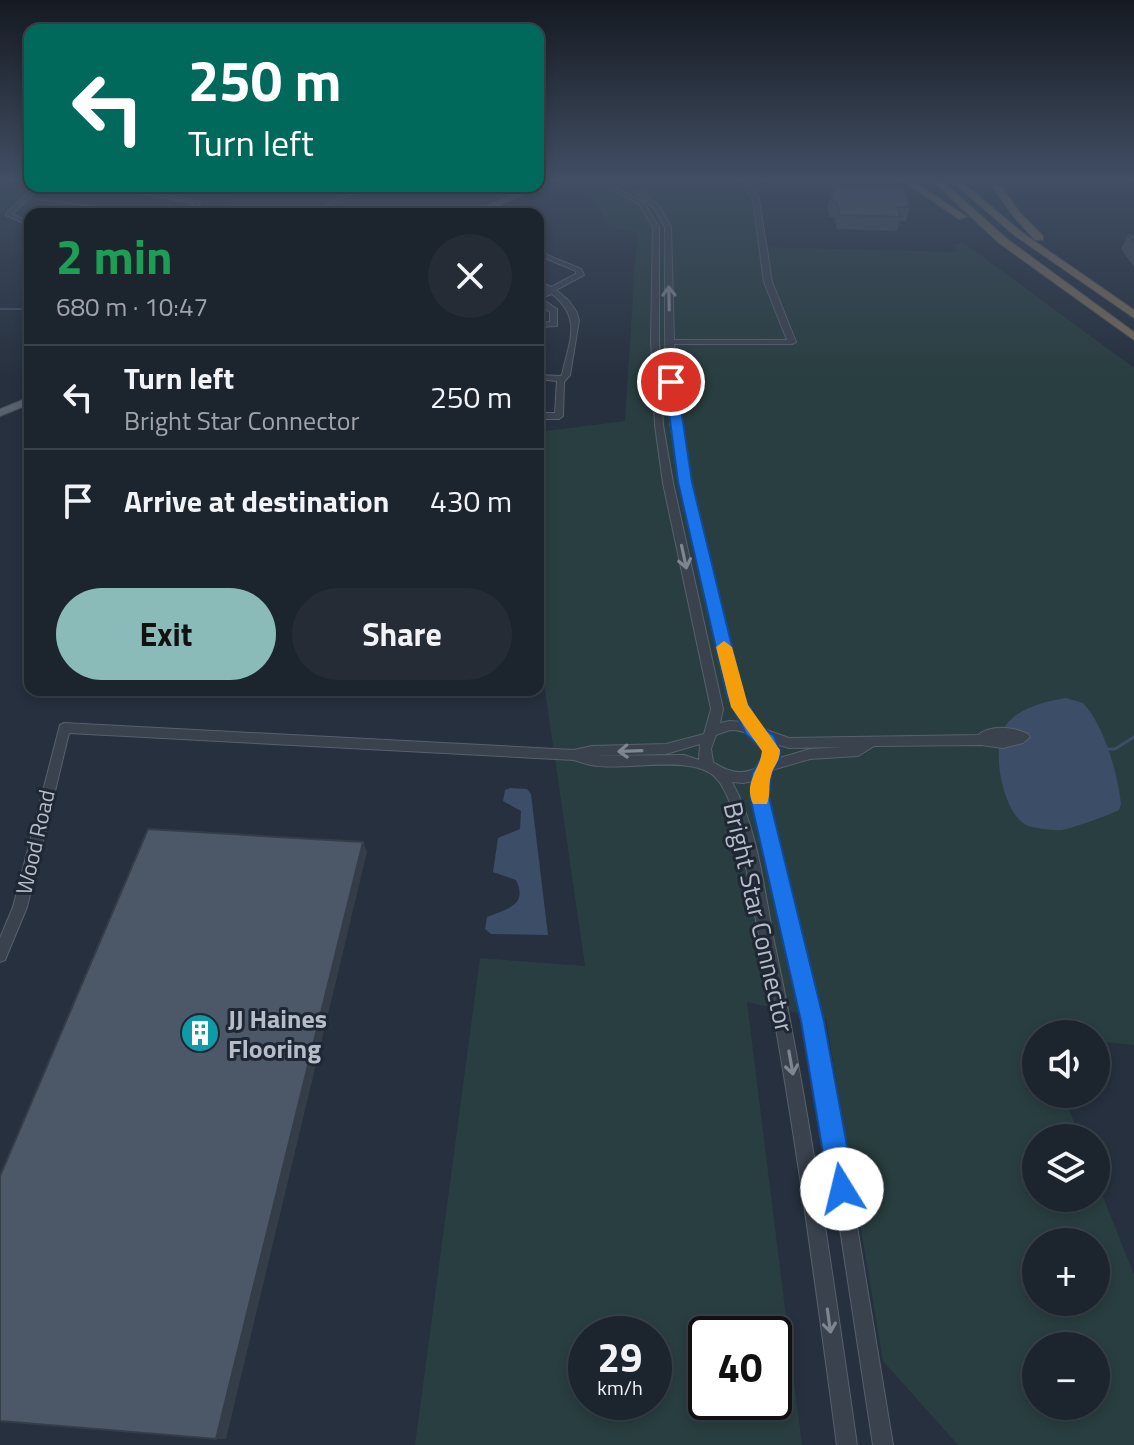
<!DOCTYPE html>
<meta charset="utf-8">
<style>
body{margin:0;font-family:"Titillium Web",sans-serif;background:#252c36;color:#f1f3f6;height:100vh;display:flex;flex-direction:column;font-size:30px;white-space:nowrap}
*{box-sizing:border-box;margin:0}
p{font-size:26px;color:#a0a4aa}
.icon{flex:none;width:44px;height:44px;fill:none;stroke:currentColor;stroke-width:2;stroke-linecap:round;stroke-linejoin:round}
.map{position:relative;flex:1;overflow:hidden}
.details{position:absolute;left:24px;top:208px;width:520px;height:488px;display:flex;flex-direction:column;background:#1c242e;border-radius:16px;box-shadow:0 4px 12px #0003,0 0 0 2px #3a414a}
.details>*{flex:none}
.banner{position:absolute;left:24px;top:24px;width:520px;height:168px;border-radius:16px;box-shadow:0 4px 12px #0003,0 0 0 2px #3a414a;background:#00695c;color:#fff;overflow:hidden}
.fabs{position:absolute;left:1022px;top:1020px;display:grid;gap:16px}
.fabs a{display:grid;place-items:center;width:88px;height:88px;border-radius:50%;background:#1c242e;box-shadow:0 4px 12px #0003,0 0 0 2px #3a414a;font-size:40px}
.speed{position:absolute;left:568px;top:1316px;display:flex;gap:16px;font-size:40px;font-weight:700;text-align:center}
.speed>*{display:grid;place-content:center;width:104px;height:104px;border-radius:50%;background:#1c242e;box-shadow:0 4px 12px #0003,0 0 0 2px #3a414a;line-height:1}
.speed small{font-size:20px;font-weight:400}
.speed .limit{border:4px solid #111;border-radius:12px;background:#fff;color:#111}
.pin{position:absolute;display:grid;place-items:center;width:68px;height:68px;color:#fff;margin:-34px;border:4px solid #fff;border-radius:50%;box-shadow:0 2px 8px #0007}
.me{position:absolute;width:88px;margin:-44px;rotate:351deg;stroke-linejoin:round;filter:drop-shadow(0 0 6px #0008)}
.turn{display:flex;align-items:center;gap:28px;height:168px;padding:0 32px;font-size:36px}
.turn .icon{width:104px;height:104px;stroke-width:2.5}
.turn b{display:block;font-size:56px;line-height:68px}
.round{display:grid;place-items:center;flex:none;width:84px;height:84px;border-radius:42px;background:#252c36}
.overview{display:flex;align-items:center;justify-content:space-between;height:136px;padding:0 32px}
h1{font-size:48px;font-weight:700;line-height:60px;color:#1e9e55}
.button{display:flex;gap:16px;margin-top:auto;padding:16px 32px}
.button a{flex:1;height:92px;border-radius:48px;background:#8bbbb9;color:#111;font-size:32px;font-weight:700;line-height:92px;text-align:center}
.button a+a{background:#252c36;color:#f1f3f6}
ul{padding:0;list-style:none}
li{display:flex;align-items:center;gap:24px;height:104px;padding:0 32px;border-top:2px solid #3a414a}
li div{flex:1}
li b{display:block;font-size:30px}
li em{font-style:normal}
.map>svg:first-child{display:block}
</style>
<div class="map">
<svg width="1134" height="1445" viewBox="0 0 1134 1445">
<rect width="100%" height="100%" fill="#26303e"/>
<path fill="#293e40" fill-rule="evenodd" d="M 0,179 L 30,179 L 32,186 L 0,214 Z
M 538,179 L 555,179 L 472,214 L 381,214 L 351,209 L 339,214 L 227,214 L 235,186 L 538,186 Z
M 587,179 L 743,179 L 756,199 L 762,247 L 956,252 L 955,244 L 964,243 L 1134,368 L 1134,1045 L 1096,1041 L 1096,1034 L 1036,1034 L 1036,1094 L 1063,1094 L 1080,1138 L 1036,1138 L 1036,1198 L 1096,1198 L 1096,1179 L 1134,1275 L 1134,1445 L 958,1445 L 883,1361 L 826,1019 L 747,1002 L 802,1445 L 415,1445 L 480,958 L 585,966 L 538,642 L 538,432 L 625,421 L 637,233 L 610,227 L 581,182 ZM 1036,1242 L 1096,1242 L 1096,1302 L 1036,1302 ZM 586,1334 L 654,1334 L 654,1402 L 586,1402 ZM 706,1334 L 774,1334 L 774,1402 L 706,1402 ZM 1036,1346 L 1096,1346 L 1096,1406 L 1036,1406 Z"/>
<path fill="#3c4d67" d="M 1066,698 L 1083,703 C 1104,725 1118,774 1121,804 L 1119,810 C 1112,814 1070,829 1062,830 C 1056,831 1031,828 1026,825 C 1002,812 990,746 1006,725 C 1018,708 1046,701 1066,698 Z
M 510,788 L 527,789 L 531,794 L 548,935 L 491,934 L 485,929 L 487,917 C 504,909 529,907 516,880 L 493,872 L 498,838 L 520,829 L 521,811 L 503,801 L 505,790 Z"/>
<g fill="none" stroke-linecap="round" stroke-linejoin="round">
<path stroke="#3c4d67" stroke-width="2" d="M 29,198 L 152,214
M 305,214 L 372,186
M 0,309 L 30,309"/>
<path stroke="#3c4d67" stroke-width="3" d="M 1106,749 L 1115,749 L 1134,737"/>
<g stroke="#58606c" stroke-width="2">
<path id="minor" d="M 0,179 L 15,179 L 0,183 Z
M 591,179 L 599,179 L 643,202 L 659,227 L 659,341 L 663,425 L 673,483 L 723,709 L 720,723 L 730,721 L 743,722 L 730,696 C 709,607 684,518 671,428 C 662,363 666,293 665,227 L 654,208 L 635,192 L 640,191 L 659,206 L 671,227 L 674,340 L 787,340 L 764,282 L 753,199 L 740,179 L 746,179 L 759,199 L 772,282 L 796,342 L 792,344 L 674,344 L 679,426 L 690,482 L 742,696 L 758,727 L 789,738 L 978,735 C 991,724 1014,727 1028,734 L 1030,737 L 1023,743 L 1003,748 L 981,745 L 874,746 L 858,756 L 810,759 L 772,770 L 767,774 L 765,797 L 820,1021 L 839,1117 L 893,1445 L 873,1445 L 823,1117 L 804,1021 L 753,797 L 754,781 L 743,783 L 732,782 C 759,831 764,892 775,946 C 810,1111 833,1278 857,1445 L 837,1445 C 813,1264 789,1084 753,905 C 746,873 738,801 716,778 C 693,753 623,772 591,765 C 586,764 580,762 574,760 L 69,733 L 27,907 L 5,960 L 0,962 L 0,938 L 13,907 L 60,725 L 64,723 L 574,750 L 592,746 L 666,744 L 704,734 L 711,709 L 663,483 L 655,425 L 651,341 L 653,227 L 639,204 ZM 730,730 C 746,730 757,736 765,750 L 762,764 C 746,777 729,773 713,762 L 711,749 L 716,735 ZM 773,743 L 789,748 L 844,747 L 810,749 L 776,759 L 777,750 ZM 700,744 L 699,760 L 684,755 L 593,756 L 666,754 Z
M 43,186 L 51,186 L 32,195 L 12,214 L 30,222 L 30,226 L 6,215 L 6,213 L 28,193 Z
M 71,186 L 146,190 L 200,202 L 196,214 L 190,214 L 193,203 L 146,194 Z
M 538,251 L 581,269 L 584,275 L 556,290 L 568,300 L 576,311 L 579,320 L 570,375 L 564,382 L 563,416 L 559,419 L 538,419 L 538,413 L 555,413 L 557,381 L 538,379 L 538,375 L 560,376 L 562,375 C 569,341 583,319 552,294 L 538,299 L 538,294 L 545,290 L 538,286 L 538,281 L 551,287 L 576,274 L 576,271 L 538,255 Z
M 30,252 L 30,263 L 27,261 L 27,254 Z
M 539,301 L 545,301 L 557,309 L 557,326 L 538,327 L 538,323 L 550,322 L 550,312 L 539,305 Z"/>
</g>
<g stroke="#434b57" stroke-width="2">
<path id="major" d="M 548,179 L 559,179 L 479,214 L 468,214 L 531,186 L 538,186 L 538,183 Z
M 30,397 L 30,404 L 0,416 L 0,409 Z"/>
</g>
<g stroke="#454d59" stroke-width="2">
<path id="highway" d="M 900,179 L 910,179 L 967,217 L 959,219 Z
M 931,179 L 940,179 L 1007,239 L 1134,332 L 1134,340 L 999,243 Z
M 949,179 L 959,179 L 1020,231 L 1134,310 L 1134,318 L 1014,235 Z
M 987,179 L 996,179 L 1020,213 L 1043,236 L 1043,240 L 1035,240 L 1014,217 Z"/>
</g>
<use href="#minor" fill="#3a424e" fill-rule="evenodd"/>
<use href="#major" fill="#58616e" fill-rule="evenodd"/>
<use href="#highway" fill="#746957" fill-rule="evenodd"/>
</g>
<path fill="#414b59" d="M 833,185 L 910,207 L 906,221 L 900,221 L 897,231 L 837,229 L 834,217 L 830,217 L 827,206 Z
M 1128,235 L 1134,235 L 1134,267 L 1121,249 Z"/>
<path fill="#353d48" d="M 363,842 L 367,852 L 226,1439 L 216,1439 Z"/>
<path fill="#4c5767" stroke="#353d48" stroke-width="2" d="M 833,185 L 903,188 L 910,207 L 897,207 L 901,217 L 840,215 L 837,203 L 833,202 L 830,192 L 834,192 Z
M 1128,235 L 1134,235 L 1134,242 Z
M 148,829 L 363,842 L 216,1439 L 0,1421 L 0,1176 Z"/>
<defs><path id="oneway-shaft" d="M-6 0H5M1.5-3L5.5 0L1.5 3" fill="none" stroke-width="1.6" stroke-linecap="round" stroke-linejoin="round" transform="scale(2)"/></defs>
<g stroke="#7e8692">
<use href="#oneway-shaft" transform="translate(669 298) rotate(-91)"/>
<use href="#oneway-shaft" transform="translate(684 557) rotate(78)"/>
<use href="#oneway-shaft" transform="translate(630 751) rotate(178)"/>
<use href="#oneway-shaft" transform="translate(791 1063) rotate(80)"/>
<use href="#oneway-shaft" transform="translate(829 1321) rotate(82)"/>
</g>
<linearGradient id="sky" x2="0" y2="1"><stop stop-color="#151a22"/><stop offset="0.47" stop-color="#414e63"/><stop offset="1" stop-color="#414e63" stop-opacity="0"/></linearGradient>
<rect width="1134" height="381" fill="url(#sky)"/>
<path fill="#1a73e8" stroke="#114b97" stroke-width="2" d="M 671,378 L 677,382 L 692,482 L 744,696 L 759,724 L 774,736 L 780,750 L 780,759 L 771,774 L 769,797 L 824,1021 L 855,1189 L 851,1198 L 842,1202 L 833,1198 L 829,1189 L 801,1021 L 750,797 L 752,773 L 762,757 L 762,750 L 746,734 L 727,696 L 678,482 L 665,382 Z"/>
<path fill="#f59e0b" d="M 724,641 L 732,647 L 748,705 L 780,750 C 780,762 773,766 771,776 C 768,785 771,794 767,804 L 753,804 C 743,782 760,770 762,751 L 731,707 L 716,647 Z"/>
<defs>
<g id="building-disc" transform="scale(2)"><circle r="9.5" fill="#0f9aa8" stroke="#1e2733"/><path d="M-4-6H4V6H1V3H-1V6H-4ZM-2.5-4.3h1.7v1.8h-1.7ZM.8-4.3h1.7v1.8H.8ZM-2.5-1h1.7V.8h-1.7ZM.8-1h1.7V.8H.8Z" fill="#fff"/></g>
</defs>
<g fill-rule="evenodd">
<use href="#building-disc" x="200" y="1033"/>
</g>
<g text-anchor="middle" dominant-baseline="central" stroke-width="6" stroke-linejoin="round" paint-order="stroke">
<g font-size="22" fill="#b6bdc9" stroke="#1e2733">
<text transform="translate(35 842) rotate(-77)">Wood Road</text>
</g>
<g font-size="26" fill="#b6bdc9" stroke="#1e2733">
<text transform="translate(759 917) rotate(77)">Bright Star Connector</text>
</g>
<g font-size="26" font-weight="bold" fill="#b6bdc9" stroke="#1e2733" text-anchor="start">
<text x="228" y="1018">JJ Haines<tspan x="228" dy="30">Flooring</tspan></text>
</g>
</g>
</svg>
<div class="fabs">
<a><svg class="icon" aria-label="sound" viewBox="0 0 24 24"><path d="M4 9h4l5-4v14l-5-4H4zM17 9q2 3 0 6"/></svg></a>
<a><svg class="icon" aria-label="layers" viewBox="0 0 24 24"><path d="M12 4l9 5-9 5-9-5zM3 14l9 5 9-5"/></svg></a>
<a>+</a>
<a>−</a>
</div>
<div class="speed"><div>29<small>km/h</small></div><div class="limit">40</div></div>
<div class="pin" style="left:671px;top:382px;background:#d93025"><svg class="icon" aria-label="arrive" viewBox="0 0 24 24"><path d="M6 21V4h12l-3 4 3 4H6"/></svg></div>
<svg class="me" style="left:842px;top:1189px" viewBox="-20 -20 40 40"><circle r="19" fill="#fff"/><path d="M0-13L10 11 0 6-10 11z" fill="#1a73e8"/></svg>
<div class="banner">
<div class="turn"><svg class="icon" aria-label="left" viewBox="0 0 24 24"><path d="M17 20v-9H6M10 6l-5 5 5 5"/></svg><div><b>250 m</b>Turn left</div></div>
</div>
<section class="details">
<div class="overview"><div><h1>2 min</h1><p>680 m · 10:47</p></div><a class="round"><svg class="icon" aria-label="close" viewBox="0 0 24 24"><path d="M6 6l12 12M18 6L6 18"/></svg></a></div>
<ul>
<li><svg class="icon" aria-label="left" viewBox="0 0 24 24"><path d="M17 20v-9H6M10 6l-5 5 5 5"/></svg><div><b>Turn left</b><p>Bright Star Connector</p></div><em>250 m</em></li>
<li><svg class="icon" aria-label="arrive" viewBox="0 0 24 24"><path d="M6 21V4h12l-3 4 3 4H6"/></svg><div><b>Arrive at destination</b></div><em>430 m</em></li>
</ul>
<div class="button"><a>Exit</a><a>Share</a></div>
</section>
</div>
